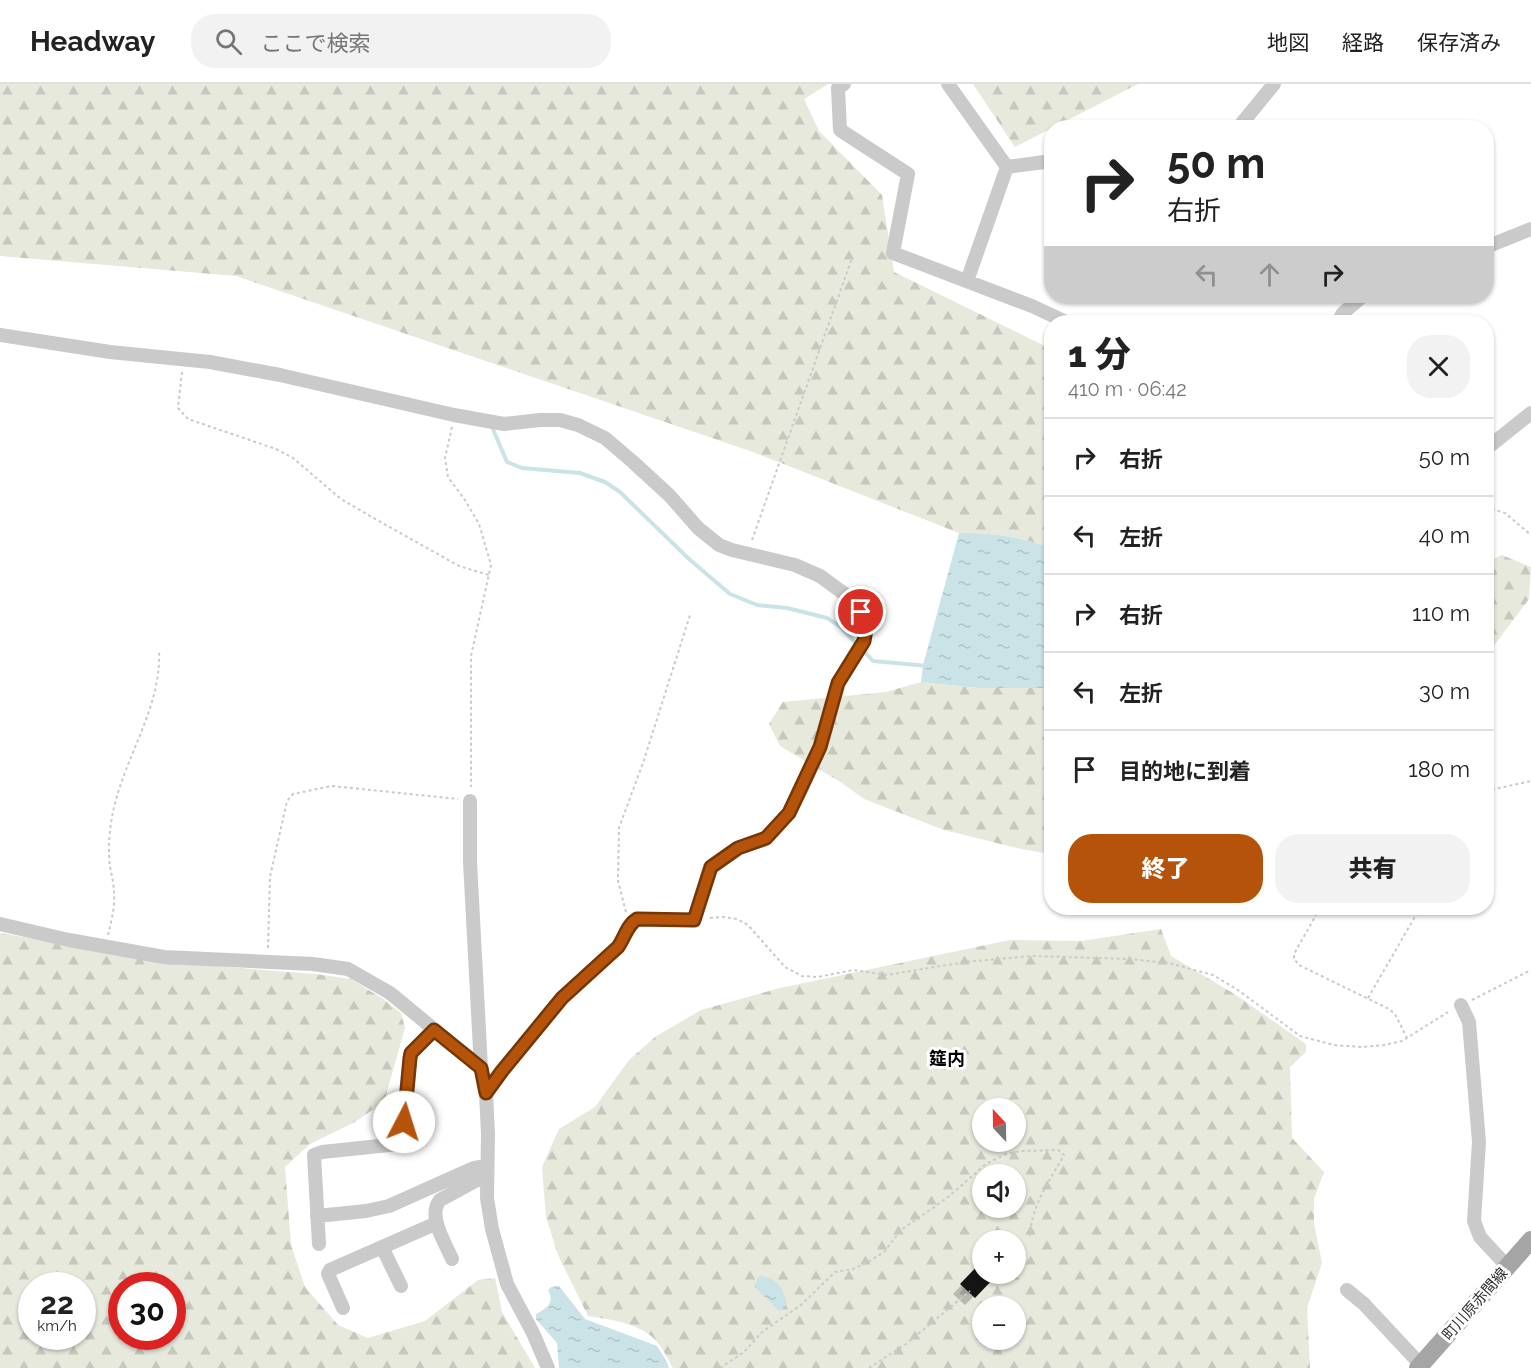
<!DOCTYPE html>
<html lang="ja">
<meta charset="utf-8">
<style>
body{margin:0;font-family:Raleway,"Noto Sans JP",sans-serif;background:#f2f2f2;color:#222;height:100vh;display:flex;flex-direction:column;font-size:22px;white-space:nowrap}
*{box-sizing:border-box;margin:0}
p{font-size:20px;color:#767676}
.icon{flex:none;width:33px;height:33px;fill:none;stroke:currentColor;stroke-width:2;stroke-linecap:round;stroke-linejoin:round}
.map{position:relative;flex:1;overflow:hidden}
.drawer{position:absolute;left:1044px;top:231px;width:450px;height:600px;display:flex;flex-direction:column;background:#fff;border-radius:24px;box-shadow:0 2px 4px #0004}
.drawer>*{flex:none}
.hud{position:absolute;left:1044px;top:36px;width:450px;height:183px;border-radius:24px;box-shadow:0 2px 4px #0004;background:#fff;color:#222;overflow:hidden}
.needle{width:39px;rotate:338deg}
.buttons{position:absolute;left:972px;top:1014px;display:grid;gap:12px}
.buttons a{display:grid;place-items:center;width:54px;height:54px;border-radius:50%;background:#fff;box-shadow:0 2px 4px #0004;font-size:30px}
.speed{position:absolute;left:18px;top:1188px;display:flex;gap:12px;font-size:30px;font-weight:700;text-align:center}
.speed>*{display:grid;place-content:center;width:78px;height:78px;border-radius:50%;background:#fff;box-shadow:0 2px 4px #0004;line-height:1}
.speed small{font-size:15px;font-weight:400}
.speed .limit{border:9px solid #d22;background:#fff;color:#111}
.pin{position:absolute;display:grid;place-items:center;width:51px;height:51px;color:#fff;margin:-26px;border:3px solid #fff;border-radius:50%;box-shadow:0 2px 6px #0007}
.me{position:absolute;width:66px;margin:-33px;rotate:5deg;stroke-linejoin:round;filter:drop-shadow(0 0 4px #0008)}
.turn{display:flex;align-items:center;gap:21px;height:126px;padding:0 24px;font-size:27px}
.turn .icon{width:78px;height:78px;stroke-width:2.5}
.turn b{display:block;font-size:42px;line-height:51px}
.lanes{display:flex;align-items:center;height:57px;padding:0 24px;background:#0003;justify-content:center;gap:30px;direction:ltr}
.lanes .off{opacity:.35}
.round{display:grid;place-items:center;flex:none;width:63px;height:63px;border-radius:24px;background:#f2f2f2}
.head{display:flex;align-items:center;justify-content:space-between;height:102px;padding:0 24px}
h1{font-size:36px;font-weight:800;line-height:45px}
.primary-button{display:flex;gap:12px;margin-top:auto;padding:12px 24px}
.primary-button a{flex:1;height:69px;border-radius:24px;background:#b45309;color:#fff;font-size:24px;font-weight:800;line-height:69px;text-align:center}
.primary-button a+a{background:#f2f2f2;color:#222}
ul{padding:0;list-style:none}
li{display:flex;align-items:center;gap:18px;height:78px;padding:0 24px;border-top:2px solid #e0e0e0}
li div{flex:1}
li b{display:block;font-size:22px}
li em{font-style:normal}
header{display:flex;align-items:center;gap:36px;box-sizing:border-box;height:84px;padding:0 30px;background:#fff;border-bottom:2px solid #e0e0e0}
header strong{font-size:28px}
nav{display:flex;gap:33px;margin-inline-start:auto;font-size:21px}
.search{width:420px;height:54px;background:#f2f2f2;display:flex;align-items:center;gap:15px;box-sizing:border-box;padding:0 21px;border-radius:24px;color:#767676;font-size:22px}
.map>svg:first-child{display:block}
</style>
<header>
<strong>Headway</strong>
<div class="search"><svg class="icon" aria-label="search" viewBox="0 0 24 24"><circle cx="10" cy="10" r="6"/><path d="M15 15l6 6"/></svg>ここで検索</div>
<nav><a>地図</a><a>経路</a><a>保存済み</a></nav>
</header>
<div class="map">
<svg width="1531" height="1284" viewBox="0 0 1531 1284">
<defs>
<pattern id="forest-firs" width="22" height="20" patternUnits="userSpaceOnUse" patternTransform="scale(1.5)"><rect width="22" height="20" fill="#e6e9dc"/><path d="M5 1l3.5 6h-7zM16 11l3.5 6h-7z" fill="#c6c8bd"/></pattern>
<pattern id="water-ripples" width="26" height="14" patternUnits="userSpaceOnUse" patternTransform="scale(1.5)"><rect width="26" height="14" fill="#cae3e7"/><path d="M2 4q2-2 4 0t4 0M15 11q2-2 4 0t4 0" fill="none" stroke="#aec3c6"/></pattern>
</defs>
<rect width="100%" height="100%" fill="#fff"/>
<path fill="url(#forest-firs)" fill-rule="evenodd" d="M 0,0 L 828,0 L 804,15 L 819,47 L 882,111 L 894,188 L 1051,265 L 1051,464 C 1019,453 993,448 959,449 L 753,368 L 236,192 L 0,172 Z
M 973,0 L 1138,0 L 1015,63 Z
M 1502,471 L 1531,483 L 1529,515 L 1487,571 L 1487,478 Z
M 921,598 L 978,604 L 1051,604 L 1051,770 L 1021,765 L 944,746 L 864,715 L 842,699 L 780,662 L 769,640 L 783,618 L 886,608 Z
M 1161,845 L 1171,872 L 1236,911 L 1306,960 L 1306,968 L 1290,983 L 1292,1054 L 1324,1088 L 1314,1115 L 1314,1139 L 1322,1179 L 1307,1224 L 1310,1284 L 673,1284 C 668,1276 664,1266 658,1259 C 642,1239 612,1236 588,1232 L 558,1171 L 546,1133 L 542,1083 L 559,1045 L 595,1023 L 629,976 L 655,953 L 701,926 L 780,904 L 1010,856 L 1081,857 ZM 982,1024 L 1016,1024 L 1016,1058 L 982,1058 ZM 982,1090 L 1016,1090 L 1016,1124 L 982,1124 ZM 982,1156 L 1016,1156 L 1016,1190 L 982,1190 ZM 982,1222 L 1016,1222 L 1016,1256 L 982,1256 Z
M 0,849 L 164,878 L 315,890 L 351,895 L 383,915 L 401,929 L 405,944 L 384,1018 L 355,1038 L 310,1060 L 285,1083 L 291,1161 L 305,1203 L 338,1241 L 368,1254 L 425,1237 L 478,1196 L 495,1194 L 502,1228 L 535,1284 L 0,1284 ZM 32,1202 L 82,1202 L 82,1252 L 32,1252 ZM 122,1202 L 172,1202 L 172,1252 L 122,1252 Z"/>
<path fill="url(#water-ripples)" d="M 959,449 C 993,448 1019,453 1051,464 L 1051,604 L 978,604 L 921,598 L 923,581 Z
M 759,1192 C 776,1192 785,1205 787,1222 L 779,1227 L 754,1202 Z
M 559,1202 L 585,1235 L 657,1262 L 666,1276 L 669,1284 L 559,1284 L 557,1259 L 536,1235 L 536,1230 C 547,1224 555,1219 548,1206 L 551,1203 Z"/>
<path fill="#0003" d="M 982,1179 L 982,1190 L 996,1190 L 965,1221 L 953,1210 Z"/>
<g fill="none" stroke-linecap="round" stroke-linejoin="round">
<path stroke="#cae3e7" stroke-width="4" d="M 492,343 L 507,378 L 522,384 L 580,389 L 605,398 L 620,408 L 689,475 L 730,510 L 757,521 L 787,524 L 827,534 L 841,543 L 857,561
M 863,566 L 873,577 L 928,582"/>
</g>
<path fill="#141414" d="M 982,1177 L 982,1190 L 998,1190 L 975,1214 L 960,1200 Z"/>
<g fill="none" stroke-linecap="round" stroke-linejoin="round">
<path stroke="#cacaca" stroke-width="2" stroke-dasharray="3 3" stroke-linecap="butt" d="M 182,288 L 178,324 L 188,335 L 276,365 L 293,374 L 341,415 L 370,432 L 459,482 L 489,491
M 452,343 L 445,374 L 448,393 L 465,416 L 479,440 L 491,481 L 471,572 L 471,703
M 1486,423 L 1505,429 L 1531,451
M 752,456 L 852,174
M 1486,707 L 1531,697
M 1320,824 L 1294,870 L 1294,875 L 1299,881 L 1389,925 L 1395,930 L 1407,954
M 626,828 L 618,797 L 619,744 L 644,676 L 690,531
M 710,834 L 723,833 L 737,835 L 748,841 L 785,883 L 802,892 L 818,893 L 853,886 L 887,891 L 965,878 L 1032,872 L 1129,875 L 1169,879 L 1213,891 L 1238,906 L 1300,952 L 1334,961 L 1362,963 L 1384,961 L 1402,957 L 1448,928
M 108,851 C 111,838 115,824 114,810 C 114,801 112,792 110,783 C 108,767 109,749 112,733 C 122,676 162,625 159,566
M 268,864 L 270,793 L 287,717 L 293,710 L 332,702 L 458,715
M 1368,914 L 1420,824
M 1472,916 L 1531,886
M 720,1284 L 744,1268 L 762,1248 L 801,1221 L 835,1188 L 853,1185 L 868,1178 L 884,1168 L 901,1146 L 947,1114 L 986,1080 L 1006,1070 L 1021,1067 L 1058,1066 L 1064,1071 C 1050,1096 1031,1122 1030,1152
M 869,1284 L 906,1260 L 970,1207"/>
<path stroke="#cacaca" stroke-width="14" d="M 844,0 L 838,4 L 840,46 L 908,90 L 893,169 L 1032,222 L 1066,238
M 948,0 L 1007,83
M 1238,44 L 1274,0
M 1486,163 L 1531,145
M 967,197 L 1007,83 L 1052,77
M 1338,238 L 1343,229 L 1363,212
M 0,251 L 110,268 L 210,278 L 280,291 L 454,331 L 504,340 L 540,336 L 560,336 L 578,341 L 605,354 L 633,378 L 670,412 L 698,444 L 719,461 L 732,466 L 795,481 L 820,492 L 846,511 L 861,528 L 866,545 L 864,557 L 838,599 L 821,662 L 801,706 L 789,729 L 766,755 L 738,764 L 710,783 L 694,836 L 637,835 C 627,841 625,853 618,863 L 562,914 L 502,987 L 486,1009
M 1486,365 L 1531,329
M 470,717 L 470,778 L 481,984 L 486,1009 L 488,1050 L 487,1114 L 492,1145 L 507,1200 L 533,1249 L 548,1284
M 0,840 L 69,856 L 164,873 L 313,880 L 348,885 L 390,909 L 481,984
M 1461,921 L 1469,938 L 1479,1058 L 1474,1137 L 1480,1153 L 1507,1182
M 402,1060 L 410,974 L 411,969 L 434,946
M 317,1132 L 366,1127 L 389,1122 L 474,1084 L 487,1082
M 319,1160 L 314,1071 L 322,1068 L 418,1058
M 382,1163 L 401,1202
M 452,1175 C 445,1158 427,1132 440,1116 L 486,1091
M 1347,1206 L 1364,1220 L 1421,1281
M 343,1224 L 328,1190 L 330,1186 L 437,1139"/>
<path stroke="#a5a5a5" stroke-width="18" d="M 1418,1284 L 1531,1156"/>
</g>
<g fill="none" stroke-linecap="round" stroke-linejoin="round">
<g stroke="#753606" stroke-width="15">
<path id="route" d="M 404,1038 L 410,974 L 411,969 L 434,946 L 481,984 L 486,1009 L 502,987 L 562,914 L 618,863 C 625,853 627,841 637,835 L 694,836 L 711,783 L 738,764 L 766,754 L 789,729 L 820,663 L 838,599 L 864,557 L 866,545 L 861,528"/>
</g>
<use href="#route" stroke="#b45309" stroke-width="10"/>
</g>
<g text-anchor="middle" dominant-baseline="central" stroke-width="6" stroke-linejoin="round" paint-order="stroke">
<g font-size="15" fill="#2d2d2d" stroke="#fff">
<text transform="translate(1475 1220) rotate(-49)">町川原赤間線</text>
</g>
<g font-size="18" font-weight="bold" fill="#000" stroke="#fff">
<text x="947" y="974">筵内</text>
</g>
</g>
</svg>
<div class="buttons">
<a><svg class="needle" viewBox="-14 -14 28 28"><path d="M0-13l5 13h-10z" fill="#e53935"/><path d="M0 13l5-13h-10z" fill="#767676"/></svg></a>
<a><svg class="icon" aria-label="sound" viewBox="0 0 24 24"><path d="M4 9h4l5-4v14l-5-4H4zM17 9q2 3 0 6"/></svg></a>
<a>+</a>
<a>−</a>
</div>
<div class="speed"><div>22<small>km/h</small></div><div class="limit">30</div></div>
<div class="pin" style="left:861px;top:528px;background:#d93025"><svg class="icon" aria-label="arrive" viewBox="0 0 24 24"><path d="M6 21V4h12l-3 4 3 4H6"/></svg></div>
<svg class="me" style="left:404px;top:1038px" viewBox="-20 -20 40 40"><circle r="19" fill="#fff"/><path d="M0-13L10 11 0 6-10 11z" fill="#b45309"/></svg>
<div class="hud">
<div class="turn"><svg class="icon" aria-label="right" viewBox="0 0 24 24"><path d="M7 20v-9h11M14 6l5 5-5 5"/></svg><div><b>50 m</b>右折</div></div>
<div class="lanes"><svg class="icon off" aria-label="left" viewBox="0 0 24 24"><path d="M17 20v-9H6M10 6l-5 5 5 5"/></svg><svg class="icon off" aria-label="ahead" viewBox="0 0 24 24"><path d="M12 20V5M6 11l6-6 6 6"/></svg><svg class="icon" aria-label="right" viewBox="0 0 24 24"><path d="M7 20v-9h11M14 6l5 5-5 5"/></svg></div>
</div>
<section class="drawer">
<div class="head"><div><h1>1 分</h1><p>410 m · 06:42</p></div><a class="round"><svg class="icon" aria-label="close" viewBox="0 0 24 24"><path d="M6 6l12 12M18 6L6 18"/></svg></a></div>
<ul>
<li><svg class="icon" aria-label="right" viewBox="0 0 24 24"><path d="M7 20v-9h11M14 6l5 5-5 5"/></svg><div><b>右折</b></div><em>50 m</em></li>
<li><svg class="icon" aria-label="left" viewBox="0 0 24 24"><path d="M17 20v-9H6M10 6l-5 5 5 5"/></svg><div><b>左折</b></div><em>40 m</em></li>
<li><svg class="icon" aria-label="right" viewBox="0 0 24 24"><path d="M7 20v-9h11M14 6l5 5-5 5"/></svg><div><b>右折</b></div><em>110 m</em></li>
<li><svg class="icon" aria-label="left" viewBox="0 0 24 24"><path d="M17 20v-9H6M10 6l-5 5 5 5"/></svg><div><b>左折</b></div><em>30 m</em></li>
<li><svg class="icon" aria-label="arrive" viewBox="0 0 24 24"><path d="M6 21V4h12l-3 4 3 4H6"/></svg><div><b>目的地に到着</b></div><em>180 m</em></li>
</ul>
<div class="primary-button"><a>終了</a><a>共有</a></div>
</section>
</div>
